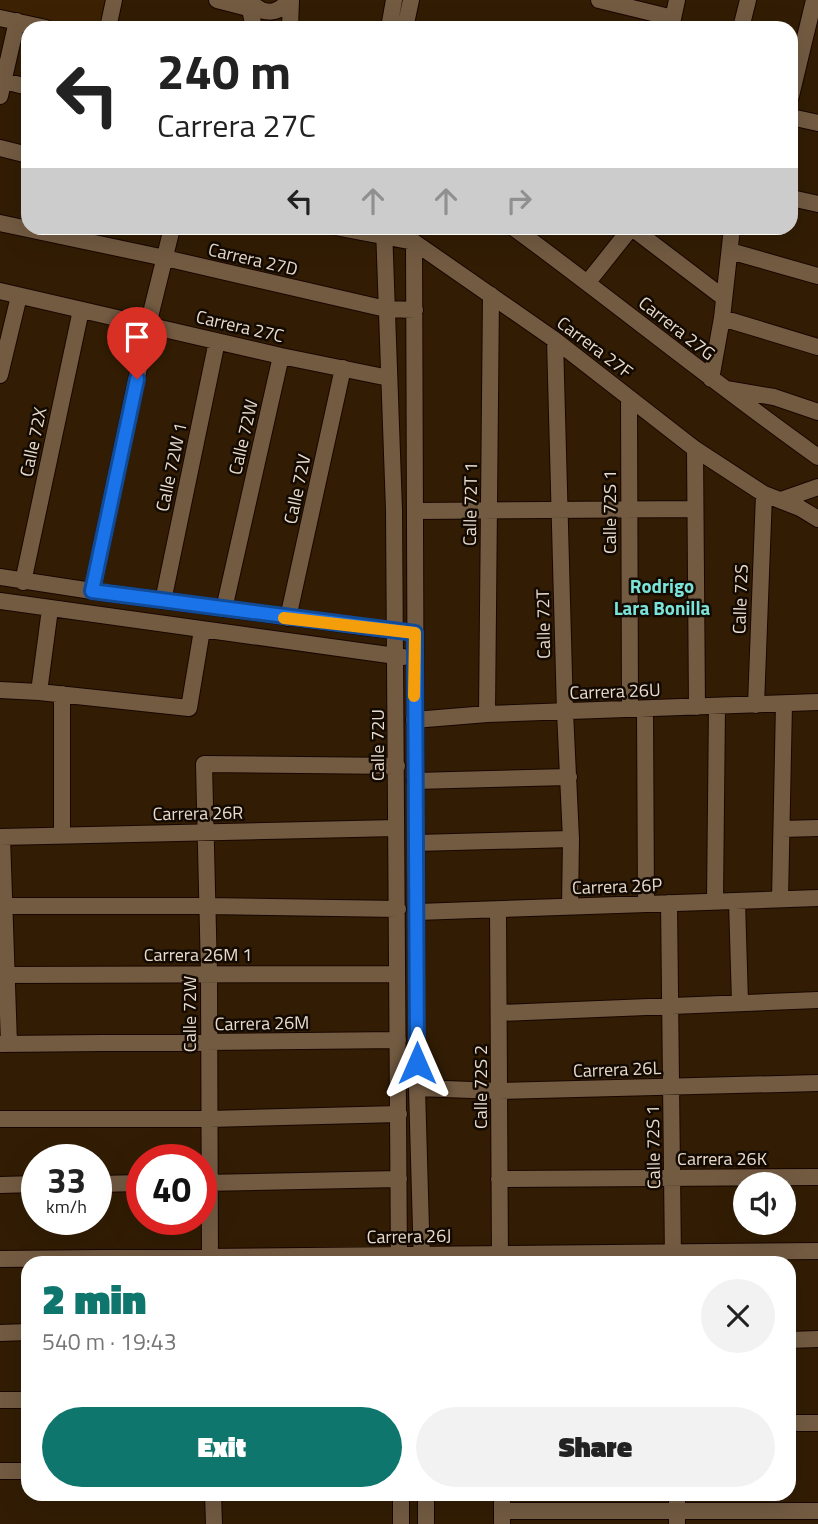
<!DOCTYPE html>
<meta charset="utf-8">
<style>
body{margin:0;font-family:"Titillium Web",sans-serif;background:#f2f2f2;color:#222;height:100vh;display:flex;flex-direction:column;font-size:26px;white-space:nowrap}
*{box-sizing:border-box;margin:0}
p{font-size:23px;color:#767676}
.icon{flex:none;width:38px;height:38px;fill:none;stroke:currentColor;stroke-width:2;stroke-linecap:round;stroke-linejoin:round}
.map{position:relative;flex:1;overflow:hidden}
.drawer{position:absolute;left:21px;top:1256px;width:775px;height:245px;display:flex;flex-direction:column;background:#fff;border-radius:21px;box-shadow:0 7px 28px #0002}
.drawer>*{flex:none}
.hud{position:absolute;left:21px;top:21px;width:777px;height:214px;border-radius:21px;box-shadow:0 7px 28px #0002;background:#fff;color:#222;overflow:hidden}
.buttons{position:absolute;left:733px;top:1172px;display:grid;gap:14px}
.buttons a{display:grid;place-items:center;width:63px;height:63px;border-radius:50%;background:#fff;box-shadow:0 7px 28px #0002;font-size:35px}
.speed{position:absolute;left:21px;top:1144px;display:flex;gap:14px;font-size:35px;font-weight:700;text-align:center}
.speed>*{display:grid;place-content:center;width:91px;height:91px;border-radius:50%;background:#fff;box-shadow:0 7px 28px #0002;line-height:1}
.speed small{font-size:18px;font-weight:400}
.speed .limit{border:10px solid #d22;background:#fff;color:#111}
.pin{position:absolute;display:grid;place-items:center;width:60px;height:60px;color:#fff;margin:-72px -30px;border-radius:50% 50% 50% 0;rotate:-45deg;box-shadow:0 0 7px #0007}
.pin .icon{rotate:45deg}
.me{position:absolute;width:77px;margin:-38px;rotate:0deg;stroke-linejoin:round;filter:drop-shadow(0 0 5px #0008)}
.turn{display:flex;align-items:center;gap:24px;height:147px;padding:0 21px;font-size:32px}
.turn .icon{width:91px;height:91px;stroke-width:2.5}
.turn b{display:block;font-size:49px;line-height:60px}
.lanes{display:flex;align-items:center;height:66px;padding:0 21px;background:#0003;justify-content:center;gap:35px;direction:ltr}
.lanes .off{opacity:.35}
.round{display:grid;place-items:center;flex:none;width:74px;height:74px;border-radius:37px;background:#f2f2f2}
.overview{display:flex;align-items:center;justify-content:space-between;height:119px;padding:0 21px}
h1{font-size:42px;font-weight:800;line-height:52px;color:#0f766e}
.primary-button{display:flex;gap:14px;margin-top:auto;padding:14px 21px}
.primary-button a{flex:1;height:80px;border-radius:42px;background:#0f766e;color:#fff;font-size:28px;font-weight:800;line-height:80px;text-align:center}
.primary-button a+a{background:#f2f2f2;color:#222}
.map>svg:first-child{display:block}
</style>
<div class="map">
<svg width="818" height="1524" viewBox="0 0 818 1524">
<rect width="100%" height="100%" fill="#321d04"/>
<path fill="#3c2202" d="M 0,0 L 114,0 L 108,28 L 46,28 L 0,18 Z"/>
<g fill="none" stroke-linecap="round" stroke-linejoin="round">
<g stroke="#190600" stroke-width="18">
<path id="minor" d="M 217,0 L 248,8
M 248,0 L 254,28
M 249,0 C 261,15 277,16 289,0
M 599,0 L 673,18
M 0,18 L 46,28
M 108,28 L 114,0
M 290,28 L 291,0
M 389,28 L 394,0
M 405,28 L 411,0
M 671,28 L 677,0
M 741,28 L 748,0
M 0,80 L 28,87
M 0,96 L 17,21
M 791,96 L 814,0
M 791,117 L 818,123
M 0,148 L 28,155
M 791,198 L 818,204
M 0,223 L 165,258 L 386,309 L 415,310
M 340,228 L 414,242 L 555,340 L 695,449 L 764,494 L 800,508 L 818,519
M 384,228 L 394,510 L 399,1264
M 514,228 C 616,303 714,383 818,457
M 632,228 L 724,298
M 414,242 L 417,1088 L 422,1264
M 730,251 L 818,276
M 588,282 L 631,228
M 0,291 L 281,356 L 389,378
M 722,318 L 818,347
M 555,340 L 565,712 L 571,839 L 570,907
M 0,375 L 19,296
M 711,379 L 722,318 L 732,228
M 726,389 L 774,397 L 818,412
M 629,398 L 630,709
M 695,449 L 697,707
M 781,500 L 818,487
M 416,511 L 695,509
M 0,577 L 92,591 L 403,632
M 23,582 L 81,310
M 92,591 L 148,325 L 172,228
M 0,601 L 403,657
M 163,601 L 217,341
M 224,609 L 281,356
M 288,618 L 343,368
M 0,690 L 39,692 L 189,708 L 202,630
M 39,692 L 50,609
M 756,705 L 764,494
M 645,709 L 646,904
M 487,714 L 491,295
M 414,720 L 487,714 L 818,702
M 415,781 L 569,777
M 782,829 L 818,828
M 62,836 L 62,694
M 0,837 L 396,828
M 2,837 L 9,1044
M 416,843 L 571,839
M 780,899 L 784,704
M 715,901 L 717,706
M 737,901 L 740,1003
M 669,903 L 673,1261
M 0,906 L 208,906 L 398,909
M 498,910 L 500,1261
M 417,912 L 818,898
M 0,975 L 397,974
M 499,1013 L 818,1000
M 0,1044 L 398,1040
M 417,1088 L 499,1091 L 818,1083
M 0,1119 L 209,1119 L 399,1114
M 499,1179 L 818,1177
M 201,1183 L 399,1179
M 96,1184 L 142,1183
M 0,1185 L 37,1184
M 0,1259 L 818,1251
M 210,1264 L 209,973 L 204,764 L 397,766
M 0,1333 L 28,1332
M 789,1340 L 818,1339
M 0,1400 L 28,1400
M 789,1423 L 818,1423
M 0,1471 L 28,1471
M 213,1494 L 214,1524
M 401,1494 L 401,1524
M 502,1494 L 502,1524
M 677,1494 L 677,1524
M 502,1511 L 818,1511
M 426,1524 L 426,1494"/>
</g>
<use href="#minor" stroke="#735b42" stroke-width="16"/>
</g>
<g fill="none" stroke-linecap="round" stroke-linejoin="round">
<g stroke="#114b97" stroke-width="18">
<path id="route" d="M 137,379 L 92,591 L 415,633 L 417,1063"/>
</g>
<use href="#route" stroke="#1a73e8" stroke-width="12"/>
<path stroke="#f59e0b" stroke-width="12" d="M 284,618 L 415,633 L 414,696"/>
</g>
<g text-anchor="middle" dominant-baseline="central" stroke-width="5" stroke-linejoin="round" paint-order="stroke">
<g font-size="18" fill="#e9dbcd" stroke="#130a02">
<text transform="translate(253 259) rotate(13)">Carrera 27D</text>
<text transform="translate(240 326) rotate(13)">Carrera 27C</text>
<text transform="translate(677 328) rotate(38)">Carrera 27G</text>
<text transform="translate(595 347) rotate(37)">Carrera 27F</text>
<text transform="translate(243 437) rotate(-77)">Calle 72W</text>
<text transform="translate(33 442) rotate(-78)">Calle 72X</text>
<text transform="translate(171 467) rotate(-78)">Calle 72W 1</text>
<text transform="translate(297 489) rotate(-78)">Calle 72V</text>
<text transform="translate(470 504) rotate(-89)">Calle 72T 1</text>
<text transform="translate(609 512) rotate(-90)">Calle 72S 1</text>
<text transform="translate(740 599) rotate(-88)">Calle 72S</text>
<text transform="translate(543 624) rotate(-91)">Calle 72T</text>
<text transform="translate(615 691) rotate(-2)">Carrera 26U</text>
<text transform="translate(377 745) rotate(-90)">Calle 72U</text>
<text transform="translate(198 813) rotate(-1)">Carrera 26R</text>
<text transform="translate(617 886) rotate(-2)">Carrera 26P</text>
<text x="198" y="954">Carrera 26M 1</text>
<text transform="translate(189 1014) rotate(-90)">Calle 72W</text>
<text transform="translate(262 1023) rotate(-1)">Carrera 26M</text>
<text transform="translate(617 1069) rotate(-2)">Carrera 26L</text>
<text transform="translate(480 1087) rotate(-90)">Calle 72S 2</text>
<text transform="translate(653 1147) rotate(-91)">Calle 72S 1</text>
<text x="722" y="1158">Carrera 26K</text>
<text transform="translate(409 1236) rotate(-1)">Carrera 26J</text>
</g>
<g font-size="19" font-weight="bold" fill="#7ae4da" stroke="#130a02">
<text x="662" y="585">Rodrigo<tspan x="662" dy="22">Lara Bonilla</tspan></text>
</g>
</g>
</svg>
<div class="buttons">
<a><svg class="icon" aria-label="sound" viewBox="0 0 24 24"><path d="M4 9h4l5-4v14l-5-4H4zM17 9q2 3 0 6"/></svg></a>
</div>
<div class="speed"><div>33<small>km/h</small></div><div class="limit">40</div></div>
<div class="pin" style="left:137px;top:379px;background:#d93025"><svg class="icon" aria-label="arrive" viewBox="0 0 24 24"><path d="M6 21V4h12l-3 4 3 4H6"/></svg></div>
<svg class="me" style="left:417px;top:1063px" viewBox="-20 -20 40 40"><path d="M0-17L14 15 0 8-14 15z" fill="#1a73e8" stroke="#fff" stroke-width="4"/></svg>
<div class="hud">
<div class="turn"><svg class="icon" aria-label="left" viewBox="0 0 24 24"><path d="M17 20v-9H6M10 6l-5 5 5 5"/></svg><div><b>240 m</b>Carrera 27C</div></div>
<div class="lanes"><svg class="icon" aria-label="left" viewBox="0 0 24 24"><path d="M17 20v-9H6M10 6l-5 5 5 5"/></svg><svg class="icon off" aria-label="ahead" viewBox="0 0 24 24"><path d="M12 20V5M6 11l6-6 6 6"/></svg><svg class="icon off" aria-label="ahead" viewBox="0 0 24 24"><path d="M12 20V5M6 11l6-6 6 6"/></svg><svg class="icon off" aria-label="right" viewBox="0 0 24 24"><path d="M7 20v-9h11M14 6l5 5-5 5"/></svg></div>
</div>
<section class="drawer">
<div class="overview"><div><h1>2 min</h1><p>540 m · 19:43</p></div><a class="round"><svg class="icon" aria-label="close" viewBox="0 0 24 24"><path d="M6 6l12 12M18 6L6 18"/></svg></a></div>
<div class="primary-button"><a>Exit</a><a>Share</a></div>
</section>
</div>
